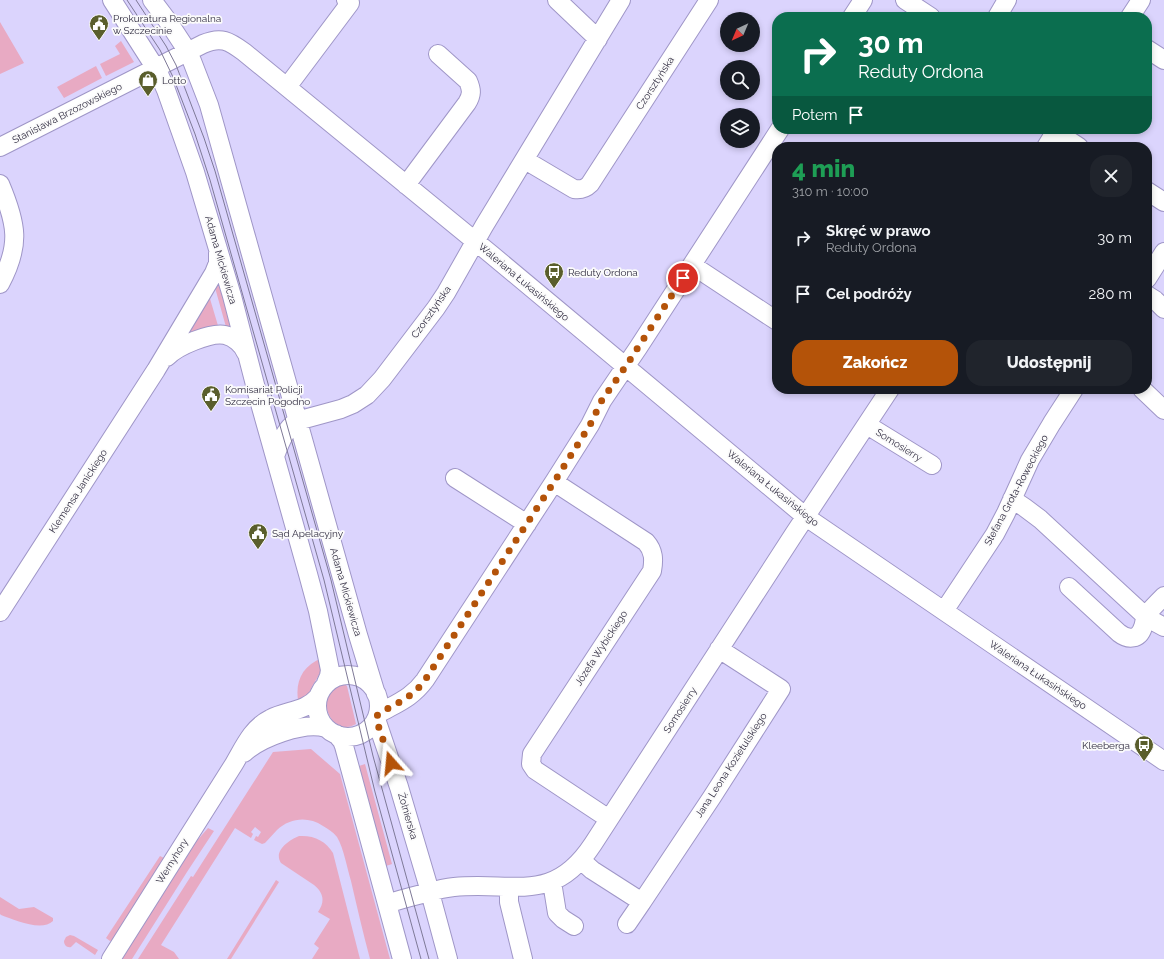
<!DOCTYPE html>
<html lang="pl">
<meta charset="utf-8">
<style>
body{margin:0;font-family:Raleway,sans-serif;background:#20242c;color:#f1f3f6;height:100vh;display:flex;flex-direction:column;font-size:15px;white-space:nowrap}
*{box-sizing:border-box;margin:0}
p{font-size:13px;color:#9ea1a6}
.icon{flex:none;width:22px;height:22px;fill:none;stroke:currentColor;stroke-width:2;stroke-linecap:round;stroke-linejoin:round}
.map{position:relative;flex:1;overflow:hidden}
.details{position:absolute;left:772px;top:142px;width:380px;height:252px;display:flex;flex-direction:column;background:#171b24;border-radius:16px;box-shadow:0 2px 6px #0003}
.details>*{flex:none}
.banner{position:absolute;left:772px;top:12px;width:380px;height:122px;border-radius:16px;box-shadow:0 2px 6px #0003;background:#0b6e4f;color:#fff;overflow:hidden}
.needle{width:26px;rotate:224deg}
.controls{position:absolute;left:720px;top:12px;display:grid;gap:8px}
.controls a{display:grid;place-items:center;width:40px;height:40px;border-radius:50%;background:#171b24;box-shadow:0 2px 6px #0003;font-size:20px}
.pin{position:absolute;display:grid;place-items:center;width:34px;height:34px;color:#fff;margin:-17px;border:2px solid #fff;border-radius:50%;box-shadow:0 1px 4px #0007}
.me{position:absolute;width:44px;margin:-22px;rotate:342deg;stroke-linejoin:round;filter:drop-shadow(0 0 3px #0008)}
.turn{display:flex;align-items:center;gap:14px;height:84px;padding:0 20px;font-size:18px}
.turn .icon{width:52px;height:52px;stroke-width:2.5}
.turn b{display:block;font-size:28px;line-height:34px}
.then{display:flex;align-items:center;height:38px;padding:0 20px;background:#0003;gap:8px;font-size:15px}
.round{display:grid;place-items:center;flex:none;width:42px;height:42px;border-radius:16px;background:#20242c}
.summary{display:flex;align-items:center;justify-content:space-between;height:68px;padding:0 20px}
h1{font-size:24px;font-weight:800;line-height:30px;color:#1e9e55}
.cta{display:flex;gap:8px;margin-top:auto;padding:8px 20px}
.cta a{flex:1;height:46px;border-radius:16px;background:#b45309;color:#fff;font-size:16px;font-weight:800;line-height:46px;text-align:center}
.cta a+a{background:#20242c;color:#f1f3f6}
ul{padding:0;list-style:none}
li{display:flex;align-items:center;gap:12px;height:56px;padding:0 20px}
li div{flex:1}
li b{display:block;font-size:15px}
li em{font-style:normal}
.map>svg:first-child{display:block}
</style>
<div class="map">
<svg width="1164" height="959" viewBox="0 0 1164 959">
<rect width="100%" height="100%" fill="#dbd4fd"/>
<path fill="#e8aac3" d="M 0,22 L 24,63 L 0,74 Z
M 121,41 L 134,62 L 106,76 L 100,64 L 120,54 L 115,46 Z
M 96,66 L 102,78 L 64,98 L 57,87 Z
M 218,281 L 232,326 L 226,327 L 214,284 Z
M 208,292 L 219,329 L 186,338 Z
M 322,658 L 322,662 L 320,673 L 313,685 L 308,695 L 299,705 C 294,684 301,666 322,658 Z
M 344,684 L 347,686 L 356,724 C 332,739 310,693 344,684 Z
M 311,749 L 340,774 L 390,959 L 370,959 C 363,933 357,907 351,881 C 347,868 344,849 337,837 C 333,832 328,829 323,826 C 308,816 290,818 277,830 C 273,834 269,839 265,843 L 262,844 L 254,840 L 256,836 L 258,837 L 261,832 L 255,827 L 251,832 L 253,834 L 251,838 L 235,828 L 161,945 L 174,952 L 179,959 L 138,959 L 191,876 L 193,877 L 273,752 Z
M 365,764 L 392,864 L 383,867 L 356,767 Z
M 208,828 L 214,831 L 187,872 L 132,959 L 118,959 L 181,859 Z
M 299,836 C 314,835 326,841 333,853 L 360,959 L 312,959 L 319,948 L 314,944 L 330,919 L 318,912 C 325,902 324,893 314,885 L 281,863 C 273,851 289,840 299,836 Z
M 160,856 L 164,858 L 113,940 L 110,941 L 106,938 Z
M 276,880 L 279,882 L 231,959 L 227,959 Z
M 0,897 L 19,909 L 34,907 L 53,918 L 53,921 C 42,932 14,920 1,915 L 0,914 Z
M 70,935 L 74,936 L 98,950 L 95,955 L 76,942 L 71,947 C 67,948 64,945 64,941 L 66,937 Z"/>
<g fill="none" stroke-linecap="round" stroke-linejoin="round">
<g stroke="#9f96c7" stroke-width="20">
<path id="minor" d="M 112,0 L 158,72 L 166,90 L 195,172 L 232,296 L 259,400 L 308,574 L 318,611 L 330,670 L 329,676 L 326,683
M 152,0 L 167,20 L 186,49 L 192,61 L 209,105 L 358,635 L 376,694
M 557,0 L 598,39
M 905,0 L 931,17
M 852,17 L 863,0
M 997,17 L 1007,0
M 1130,17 L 1141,0
M 1147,49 L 1164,60
M 287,87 L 350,3 L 346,0
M 1056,132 L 1079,147
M 0,147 L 203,44 C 221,36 229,41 244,52 L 492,255 L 806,517 L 1164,761
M 1046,147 L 1057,129
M 525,160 L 574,189 C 581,190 585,189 590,184 L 709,0
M 0,184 C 17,224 21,245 0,284
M 406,185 L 467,103 C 472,95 472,90 468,81 L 438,54
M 1147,191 L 1164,202
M 692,265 L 777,321
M 1147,279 L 1164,252
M 1147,295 L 1155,300 L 1164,309
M 167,357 C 177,346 211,332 225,335 C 234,337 243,345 246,353
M 1142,389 L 1164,410
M 867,425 L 932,465
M 275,456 C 280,443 285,429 297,421 L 341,409 L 353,404 L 367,395 L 382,379 L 436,308 L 446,293 L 484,226 L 621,0
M 455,478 L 527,524
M 554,482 L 646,542 C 654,551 654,560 652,571 L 532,754 L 531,764 L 535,770 L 609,819
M 1012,499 L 1024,507 L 1040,519 L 1142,613 L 1153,621 L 1164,627
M 1069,587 L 1119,633 C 1128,640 1139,640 1143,627 C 1145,622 1144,618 1147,614 C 1152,608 1158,602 1164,596
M 944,611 L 995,534 L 1006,513 L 1030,460 L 1052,423 L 1074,389
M 0,612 L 156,370 L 214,273 L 218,263 L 218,253
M317 706a31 31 0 1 1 62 0a31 31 0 1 1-62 0Z
M 378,714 C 397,703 412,698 425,680 L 554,482 L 590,425 L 602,401 L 638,348 L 780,129
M 376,719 L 399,787 L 428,885 L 448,959
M 336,734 L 342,741 L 344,746 L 402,959
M 244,753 C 260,738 304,721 326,728
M 581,860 L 592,870 L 642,902 L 712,797 L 781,689 L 719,649
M 552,882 L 557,913 L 563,919 L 574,926
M 509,887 L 509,902 L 523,959
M 387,904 C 398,900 410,897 422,894 C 433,891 443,888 454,887 C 514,881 553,905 593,844 L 794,534 L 890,389
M 627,924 L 642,902
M 111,959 L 234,764 C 244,747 252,728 270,719 C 287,710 305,712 318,697"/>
</g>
<use href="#minor" stroke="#fff" stroke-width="18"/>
<path stroke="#7e7997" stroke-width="1" d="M 127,0 L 160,50 L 173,77 L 195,134 L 210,180 L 324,580 L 375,792 L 421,959
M 136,0 L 166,46 L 176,65 L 204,138 L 215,171 L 331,580 L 373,756 L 429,959"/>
</g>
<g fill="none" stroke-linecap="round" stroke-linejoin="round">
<path stroke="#b45309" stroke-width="7" stroke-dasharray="0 12.6" d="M 391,763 L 376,719 L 378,714 C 397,703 412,698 425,680 L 554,482 L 590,425 L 602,400 L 626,366 L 683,278"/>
</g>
<defs>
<g id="civic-pin" transform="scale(1)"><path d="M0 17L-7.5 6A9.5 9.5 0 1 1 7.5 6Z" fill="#5a5e2c" stroke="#fbfbfb"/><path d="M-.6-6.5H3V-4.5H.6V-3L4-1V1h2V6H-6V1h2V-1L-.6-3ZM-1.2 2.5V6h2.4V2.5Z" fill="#fff"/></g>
<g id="shop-pin" transform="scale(1)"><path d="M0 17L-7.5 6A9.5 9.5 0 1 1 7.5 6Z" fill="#5a5e2c" stroke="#fbfbfb"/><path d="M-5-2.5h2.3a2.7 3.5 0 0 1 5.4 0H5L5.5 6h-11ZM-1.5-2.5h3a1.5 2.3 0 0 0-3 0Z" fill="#fff"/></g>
<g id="bus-pin" transform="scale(1)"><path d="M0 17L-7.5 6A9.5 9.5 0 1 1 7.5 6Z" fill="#5a5e2c" stroke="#fbfbfb"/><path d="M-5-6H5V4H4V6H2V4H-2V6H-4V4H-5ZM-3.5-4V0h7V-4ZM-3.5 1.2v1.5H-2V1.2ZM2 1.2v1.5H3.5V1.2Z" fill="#fff"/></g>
</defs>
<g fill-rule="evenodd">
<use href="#civic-pin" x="99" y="24"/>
<use href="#shop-pin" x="148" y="80"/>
<use href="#bus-pin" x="554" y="272"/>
<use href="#civic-pin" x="211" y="395"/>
<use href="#civic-pin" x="258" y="533"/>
<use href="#bus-pin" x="1144" y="745"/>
</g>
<g text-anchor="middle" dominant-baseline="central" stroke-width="3.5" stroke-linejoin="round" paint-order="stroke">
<g font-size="10" fill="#302c40" stroke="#fbfbfb" text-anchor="start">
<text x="113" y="18">Prokuratura Regionalna<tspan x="113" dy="12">w Szczecinie</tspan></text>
<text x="162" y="80">Lotto</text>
<text x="568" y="272">Reduty Ordona</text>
<text x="225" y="389">Komisariat Policji<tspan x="225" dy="12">Szczecin Pogodno</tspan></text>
<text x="272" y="533">Sąd Apelacyjny</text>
<text x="1130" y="745" text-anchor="end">Kleeberga</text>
</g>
<g font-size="10" fill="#302c40" stroke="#fbfbfb">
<text transform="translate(655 83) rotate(-57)">Czorsztyńska</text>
<text transform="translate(67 113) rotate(-27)">Stanisława Brzozowskiego</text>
<text transform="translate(221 260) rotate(74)">Adama Mickiewicza</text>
<text transform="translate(524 282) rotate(40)">Waleriana Łukasińskiego</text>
<text transform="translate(431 312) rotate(-55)">Czorsztyńska</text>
<text transform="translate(899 445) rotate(32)">Somosierry</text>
<text transform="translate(773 488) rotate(39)">Waleriana Łukasińskiego</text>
<text transform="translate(1016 490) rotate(-62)">Stefana Grota-Roweckiego</text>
<text transform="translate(78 491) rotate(-57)">Klemensa Janickiego</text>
<text transform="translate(346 592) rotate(74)">Adama Mickiewicza</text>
<text transform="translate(601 648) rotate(-57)">Józefa Wybickiego</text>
<text transform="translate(1038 675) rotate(34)">Waleriana Łukasińskiego</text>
<text transform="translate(680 710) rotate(-57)">Somosierry</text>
<text transform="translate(731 765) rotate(-57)">Jana Leona Kozietulskiego</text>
<text transform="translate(408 816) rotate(74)">Żołnierska</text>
<text transform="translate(172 861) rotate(-58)">Wernyhory</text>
</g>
</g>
</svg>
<div class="controls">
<a><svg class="needle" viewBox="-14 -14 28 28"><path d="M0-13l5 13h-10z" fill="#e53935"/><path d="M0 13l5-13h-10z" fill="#9ea1a6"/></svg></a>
<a><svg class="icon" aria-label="search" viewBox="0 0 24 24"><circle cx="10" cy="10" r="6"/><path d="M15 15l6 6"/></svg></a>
<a><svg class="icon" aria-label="layers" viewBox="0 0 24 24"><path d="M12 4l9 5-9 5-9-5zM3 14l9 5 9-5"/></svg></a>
</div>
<div class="pin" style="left:683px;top:278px;background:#d93025"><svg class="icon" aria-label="arrive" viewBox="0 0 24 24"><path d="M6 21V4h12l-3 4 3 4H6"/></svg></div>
<svg class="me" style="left:391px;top:763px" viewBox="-20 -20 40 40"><path d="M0-17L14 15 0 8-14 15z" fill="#b45309" stroke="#fff" stroke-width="4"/></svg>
<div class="banner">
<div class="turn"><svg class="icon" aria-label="right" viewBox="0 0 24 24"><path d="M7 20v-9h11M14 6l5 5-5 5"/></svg><div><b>30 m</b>Reduty Ordona</div></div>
<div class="then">Potem<svg class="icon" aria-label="arrive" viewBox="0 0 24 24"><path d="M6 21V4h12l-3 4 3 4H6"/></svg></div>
</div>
<section class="details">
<div class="summary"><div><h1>4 min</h1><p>310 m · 10:00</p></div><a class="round"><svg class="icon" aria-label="close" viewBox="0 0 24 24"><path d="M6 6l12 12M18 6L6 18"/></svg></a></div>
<ul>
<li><svg class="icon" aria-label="right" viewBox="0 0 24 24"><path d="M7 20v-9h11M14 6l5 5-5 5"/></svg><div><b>Skręć w prawo</b><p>Reduty Ordona</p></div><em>30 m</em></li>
<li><svg class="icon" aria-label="arrive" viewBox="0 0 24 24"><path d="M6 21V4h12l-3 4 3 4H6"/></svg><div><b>Cel podróży</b></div><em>280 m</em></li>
</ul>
<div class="cta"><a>Zakończ</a><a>Udostępnij</a></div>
</section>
</div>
